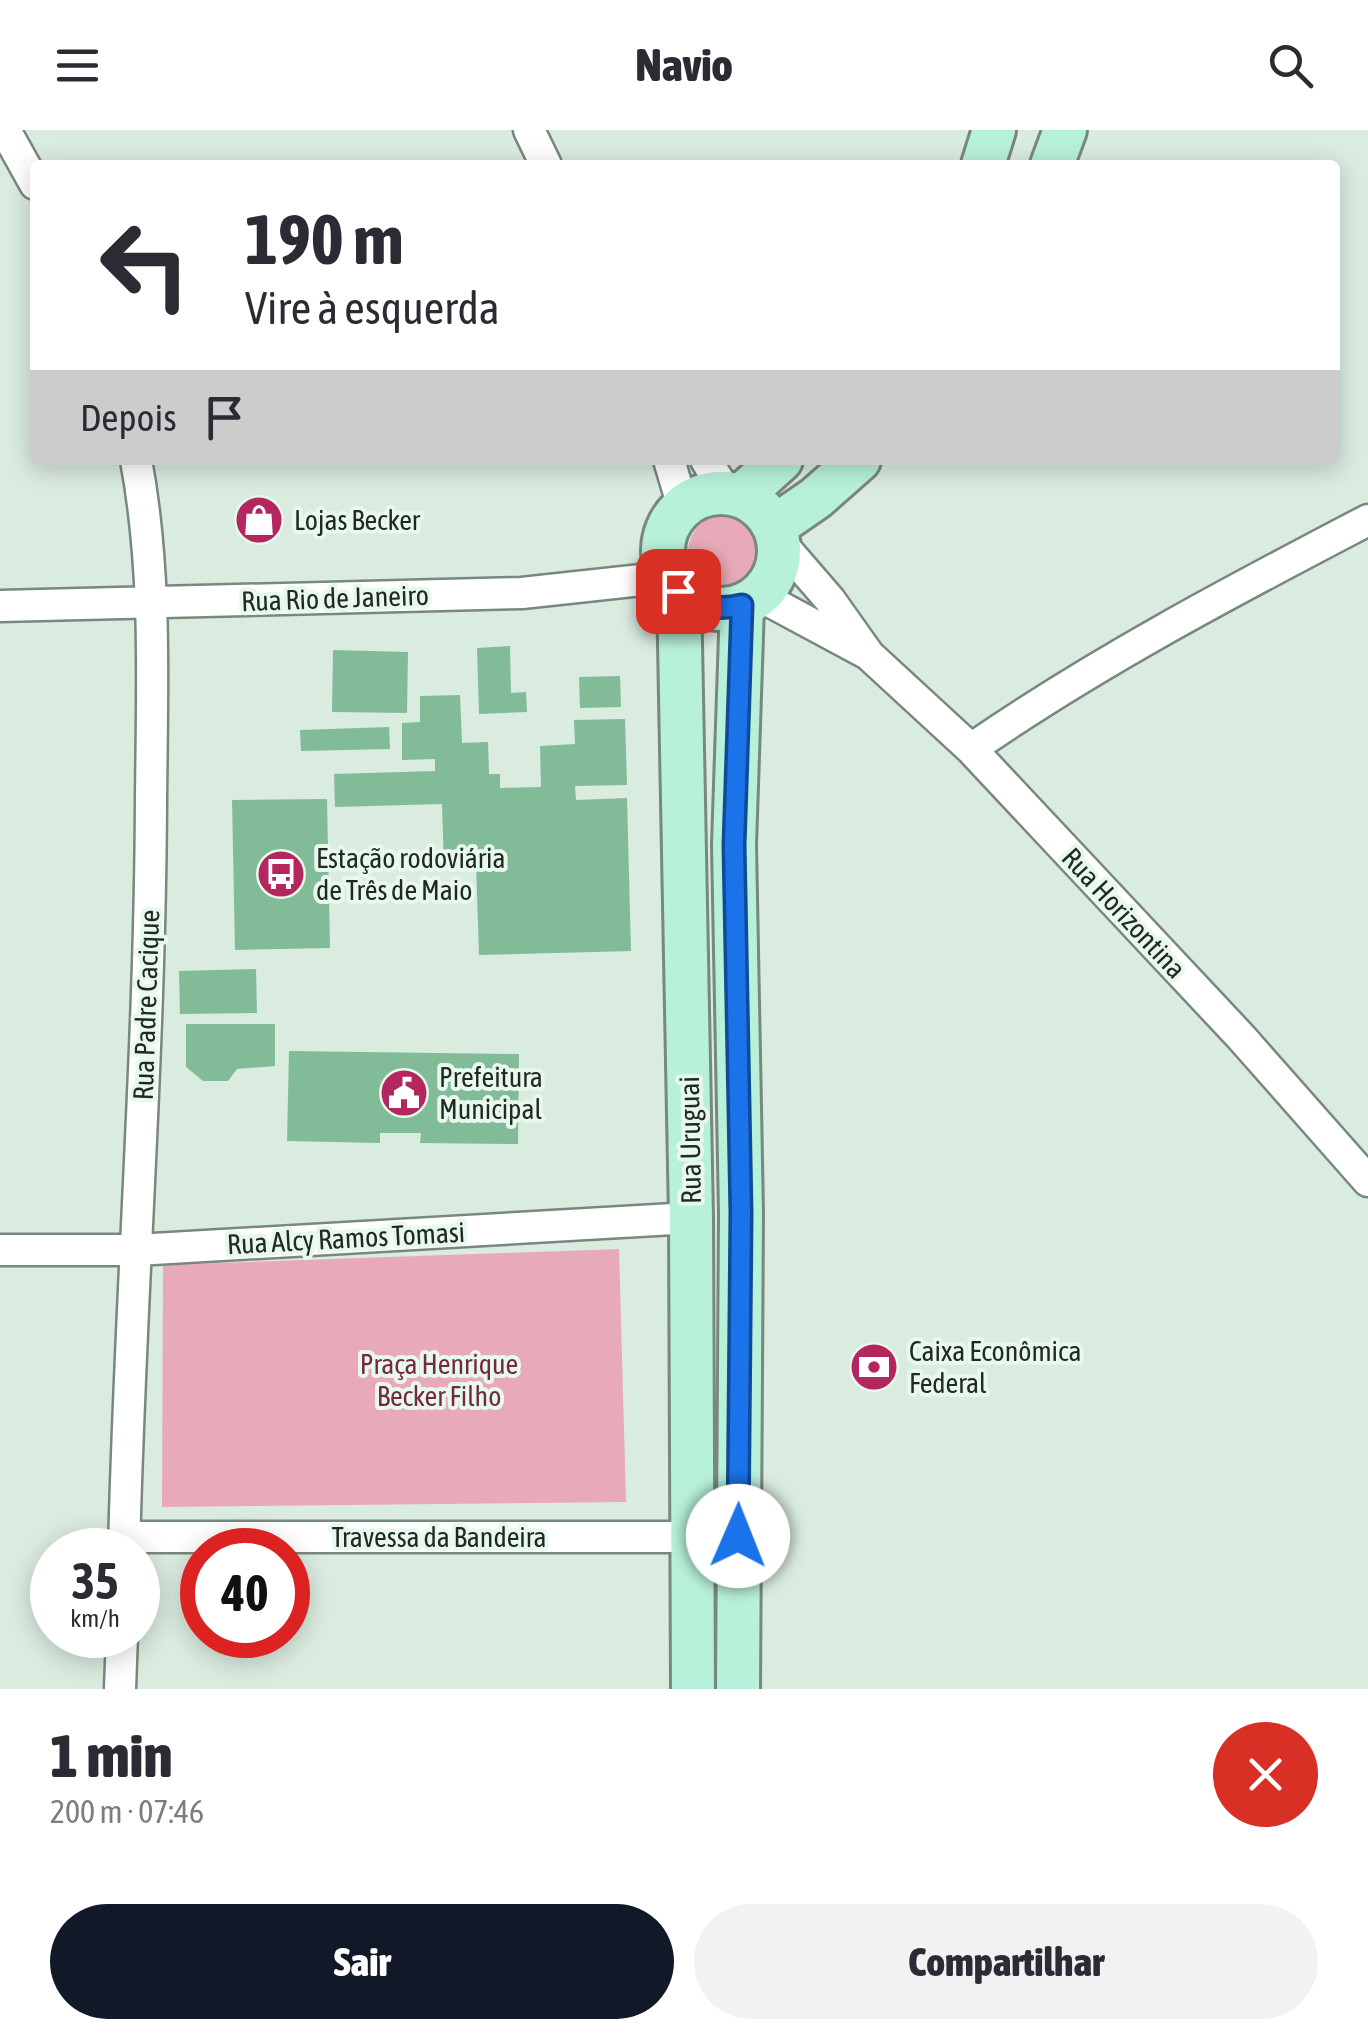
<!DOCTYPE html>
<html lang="pt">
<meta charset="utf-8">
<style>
body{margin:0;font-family:"Asap Condensed",sans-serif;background:#f2f2f3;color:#2b2b33;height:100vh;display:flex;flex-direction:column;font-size:38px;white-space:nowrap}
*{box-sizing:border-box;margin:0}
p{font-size:32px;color:#7c7c81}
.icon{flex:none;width:55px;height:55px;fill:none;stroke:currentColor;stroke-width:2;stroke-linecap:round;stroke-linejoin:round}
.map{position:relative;height:1559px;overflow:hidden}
.drawer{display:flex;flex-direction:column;background:#fff;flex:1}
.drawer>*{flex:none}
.top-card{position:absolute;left:30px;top:30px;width:1310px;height:305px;border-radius:10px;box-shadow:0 5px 25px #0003;background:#fff;color:#2b2b33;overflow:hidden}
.speed{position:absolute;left:30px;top:1398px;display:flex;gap:20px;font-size:50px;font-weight:700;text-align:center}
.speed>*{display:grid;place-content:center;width:130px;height:130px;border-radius:50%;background:#fff;box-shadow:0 5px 25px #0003;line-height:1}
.speed small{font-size:25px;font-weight:400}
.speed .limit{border:15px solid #d22;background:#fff;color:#111}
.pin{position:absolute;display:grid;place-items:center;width:85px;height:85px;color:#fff;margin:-42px;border-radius:20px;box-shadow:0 5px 15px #0006}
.me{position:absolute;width:110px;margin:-55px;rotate:1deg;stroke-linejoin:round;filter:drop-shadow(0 0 8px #0008)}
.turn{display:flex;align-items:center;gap:35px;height:210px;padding:0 50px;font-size:45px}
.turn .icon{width:130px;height:130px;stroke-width:2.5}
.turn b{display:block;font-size:70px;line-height:85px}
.then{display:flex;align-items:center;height:95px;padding:0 50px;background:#0003;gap:20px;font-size:38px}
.round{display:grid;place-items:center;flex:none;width:105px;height:105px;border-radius:52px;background:#f2f2f3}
.headline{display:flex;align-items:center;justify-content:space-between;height:170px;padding:0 50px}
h1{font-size:60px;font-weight:800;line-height:75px}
.action{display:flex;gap:20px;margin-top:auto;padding:20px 50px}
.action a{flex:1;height:115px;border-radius:60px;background:#111827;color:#fff;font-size:40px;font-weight:800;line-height:115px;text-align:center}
.action a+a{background:#f2f2f3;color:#2b2b33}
header{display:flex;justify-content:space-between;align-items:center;height:130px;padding:0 50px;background:#fff;font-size:45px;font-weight:800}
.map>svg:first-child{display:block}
</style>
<header><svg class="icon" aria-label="menu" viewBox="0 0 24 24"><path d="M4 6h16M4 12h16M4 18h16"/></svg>Navio<svg class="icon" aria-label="search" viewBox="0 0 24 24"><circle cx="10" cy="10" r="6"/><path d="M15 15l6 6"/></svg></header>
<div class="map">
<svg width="1368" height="1559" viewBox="0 0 1368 1559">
<rect width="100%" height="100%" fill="#daebdf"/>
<path fill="#e8aab9" d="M688 422a38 38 0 1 1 76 0a38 38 0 1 1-76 0Z
M 619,1119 L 626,1372 L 162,1377 L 163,1135 Z"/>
<path fill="#82bb98" d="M 510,516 L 511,563 L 526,562 L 527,582 L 479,584 L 477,518 Z
M 333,520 L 408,522 L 407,583 L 332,582 Z
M 620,546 L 621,577 L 580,578 L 579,547 Z
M 460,565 L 462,613 L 488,612 L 489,644 L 500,644 L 500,658 L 541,657 L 540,616 L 575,614 L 574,590 L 625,589 L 627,655 L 575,656 L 576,670 L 627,668 L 631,821 L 479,825 L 476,734 L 444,735 L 442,674 L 335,677 L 334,644 L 435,641 L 435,629 L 402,630 L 402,593 L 420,592 L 420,566 Z
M 389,597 L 390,619 L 301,621 L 300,600 Z
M 327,669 L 330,818 L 235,820 L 232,670 Z
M 256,839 L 257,883 L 180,884 L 179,841 Z
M 186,894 L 275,894 L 275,936 L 237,939 L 228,951 L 203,951 L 186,937 Z
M 289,921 L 519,924 L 518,1014 L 420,1013 L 421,1003 L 380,1003 L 380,1013 L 287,1011 Z"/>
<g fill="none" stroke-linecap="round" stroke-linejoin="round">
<g stroke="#79887e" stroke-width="35">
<path id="street" d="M 5,0 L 35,54
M 529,0 L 546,35
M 669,330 L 683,377
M 706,330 L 727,364
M 779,411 L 830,470 L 869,525 L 971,619 L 1241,907 L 1368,1051
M 758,465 L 866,523
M 0,476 L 522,463 L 669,447
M 971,619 C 1097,532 1232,461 1368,390
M 0,1120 L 136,1120 L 691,1088
M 124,1407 L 693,1407
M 124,1420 C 130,1170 150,920 151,670 C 152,556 157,442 136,330
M 120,1559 L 122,1505"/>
</g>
<g stroke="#79887e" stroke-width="48">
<path id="secondary" d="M 983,35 L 994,0
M 1052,35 L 1065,0
M663 421a58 58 0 1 1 116 0a58 58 0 1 1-116 0Z
M 741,366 L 781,330
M 774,397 L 816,368 L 859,330
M 679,461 L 691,1088 L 693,1559
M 738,1559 L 741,1083 L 734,715 L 742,475"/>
</g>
<use href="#street" stroke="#fff" stroke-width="30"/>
<use href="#secondary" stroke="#b8f1d9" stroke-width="42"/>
</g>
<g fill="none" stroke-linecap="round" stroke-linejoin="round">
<g stroke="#114b97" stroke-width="25">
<path id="route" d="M 678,461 C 699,477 717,481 742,475 L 734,715 L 741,1083 L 738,1406"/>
</g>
<use href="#route" stroke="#1a73e8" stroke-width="18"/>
</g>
<defs>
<g id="shop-disc" transform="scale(2.5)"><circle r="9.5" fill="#b4275e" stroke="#e7f8ed"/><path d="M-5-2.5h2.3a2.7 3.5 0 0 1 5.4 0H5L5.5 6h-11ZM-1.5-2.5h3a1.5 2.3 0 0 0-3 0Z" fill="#fff"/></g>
<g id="bus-disc" transform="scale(2.5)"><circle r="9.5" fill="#b4275e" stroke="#e7f8ed"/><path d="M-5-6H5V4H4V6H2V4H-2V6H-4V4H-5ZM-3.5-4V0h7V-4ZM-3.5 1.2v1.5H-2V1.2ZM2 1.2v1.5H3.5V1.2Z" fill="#fff"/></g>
<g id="civic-disc" transform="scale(2.5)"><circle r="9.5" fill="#b4275e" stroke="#e7f8ed"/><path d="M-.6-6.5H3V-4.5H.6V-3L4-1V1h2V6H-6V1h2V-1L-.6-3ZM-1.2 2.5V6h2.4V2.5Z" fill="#fff"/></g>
<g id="bank-disc" transform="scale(2.5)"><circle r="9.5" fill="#b4275e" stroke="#e7f8ed"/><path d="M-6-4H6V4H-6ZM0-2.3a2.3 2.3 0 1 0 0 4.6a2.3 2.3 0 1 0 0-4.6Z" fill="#fff"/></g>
</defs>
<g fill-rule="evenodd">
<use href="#shop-disc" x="259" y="390"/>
<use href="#bus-disc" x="281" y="744"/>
<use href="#civic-disc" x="404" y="963"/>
<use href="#bank-disc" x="874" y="1237"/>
</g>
<g text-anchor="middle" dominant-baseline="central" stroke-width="8" stroke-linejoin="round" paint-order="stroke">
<g font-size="28" fill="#222824" stroke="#e7f8ed" text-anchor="start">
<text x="294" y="390">Lojas Becker</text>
<text x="316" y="728">Estação rodoviária<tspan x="316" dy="32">de Três de Maio</tspan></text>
<text x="439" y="947">Prefeitura<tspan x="439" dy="32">Municipal</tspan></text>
<text x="909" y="1221">Caixa Econômica<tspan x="909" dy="32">Federal</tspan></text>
</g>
<g font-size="28" fill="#222824" stroke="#e7f8ed">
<text transform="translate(335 468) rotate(-2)">Rua Rio de Janeiro</text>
<text transform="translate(1124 783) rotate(47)">Rua Horizontina</text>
<text transform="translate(146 875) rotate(-88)">Rua Padre Cacique</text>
<text transform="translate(690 1010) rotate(-91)">Rua Uruguai</text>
<text transform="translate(346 1108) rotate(-3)">Rua Alcy Ramos Tomasi</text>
<text x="439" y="1407">Travessa da Bandeira</text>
</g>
<g font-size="28" fill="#732942" stroke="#e7f8ed">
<text x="439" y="1234">Praça Henrique<tspan x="439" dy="32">Becker Filho</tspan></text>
</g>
</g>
</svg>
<div class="speed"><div>35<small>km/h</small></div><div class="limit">40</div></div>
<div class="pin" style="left:678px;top:461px;background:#d93025"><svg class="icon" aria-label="arrive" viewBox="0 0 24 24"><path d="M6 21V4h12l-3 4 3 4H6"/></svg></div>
<svg class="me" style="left:738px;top:1406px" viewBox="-20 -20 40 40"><circle r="19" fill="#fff"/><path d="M0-13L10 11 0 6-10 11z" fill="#1a73e8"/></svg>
<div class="top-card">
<div class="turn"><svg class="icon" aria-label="left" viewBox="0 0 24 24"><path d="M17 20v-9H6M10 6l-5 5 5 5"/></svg><div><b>190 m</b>Vire à esquerda</div></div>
<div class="then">Depois<svg class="icon" aria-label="arrive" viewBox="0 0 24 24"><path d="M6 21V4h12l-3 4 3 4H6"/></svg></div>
</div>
</div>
<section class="drawer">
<div class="headline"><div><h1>1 min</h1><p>200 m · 07:46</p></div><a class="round" style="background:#d93025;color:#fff"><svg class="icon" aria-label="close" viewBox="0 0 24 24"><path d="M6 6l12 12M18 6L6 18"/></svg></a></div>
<div class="action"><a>Sair</a><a>Compartilhar</a></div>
</section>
